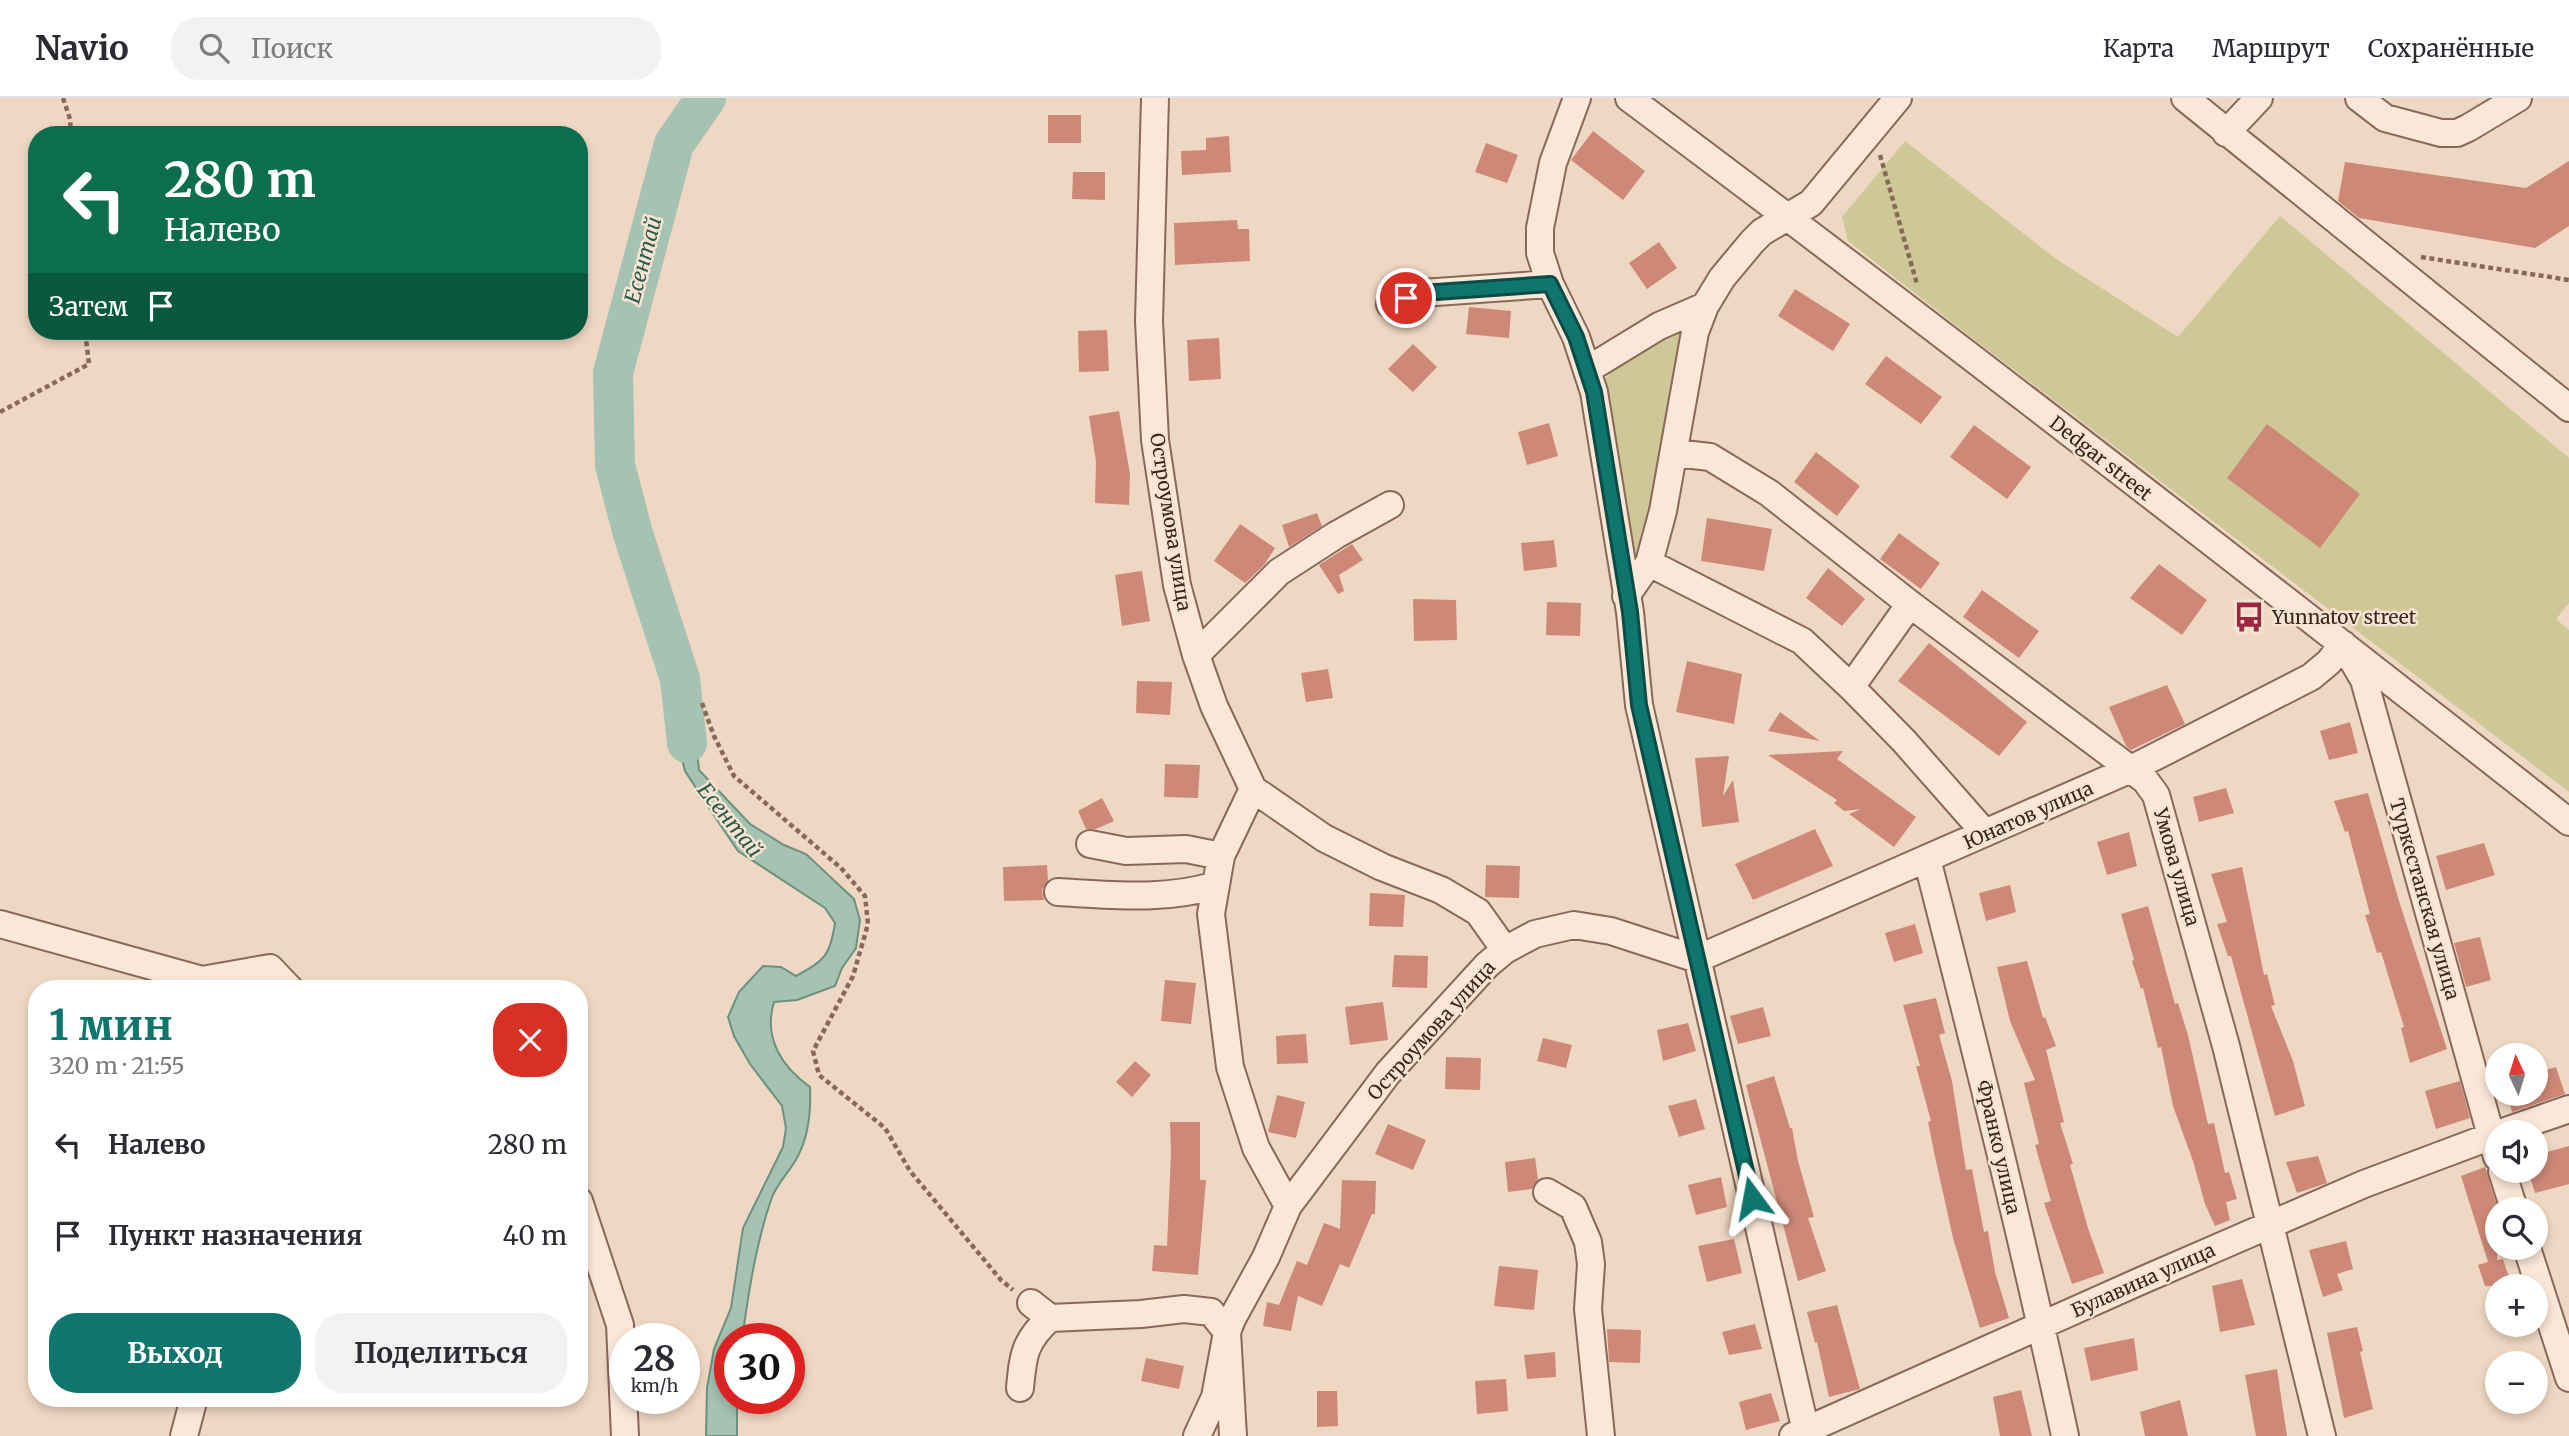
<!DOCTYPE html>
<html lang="ru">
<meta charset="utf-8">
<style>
body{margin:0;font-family:Merriweather,serif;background:#f2f2f3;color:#2b2b33;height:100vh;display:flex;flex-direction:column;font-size:26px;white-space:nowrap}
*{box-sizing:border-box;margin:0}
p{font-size:23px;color:#7c7c81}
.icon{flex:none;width:38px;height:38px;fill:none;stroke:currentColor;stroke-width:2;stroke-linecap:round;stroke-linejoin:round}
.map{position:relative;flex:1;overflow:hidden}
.details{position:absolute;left:28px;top:882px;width:560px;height:427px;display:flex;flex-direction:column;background:#fff;border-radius:28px;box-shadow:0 4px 10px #0003}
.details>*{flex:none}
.banner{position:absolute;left:28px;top:28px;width:560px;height:214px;border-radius:28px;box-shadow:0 4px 10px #0003;background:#0b6e4f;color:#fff;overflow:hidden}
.needle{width:46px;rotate:356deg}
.controls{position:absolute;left:2485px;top:945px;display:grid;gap:14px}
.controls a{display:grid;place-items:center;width:63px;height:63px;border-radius:50%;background:#fff;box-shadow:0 4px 10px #0003;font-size:35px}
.speed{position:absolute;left:609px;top:1225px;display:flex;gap:14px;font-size:35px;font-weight:700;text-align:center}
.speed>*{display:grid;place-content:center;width:91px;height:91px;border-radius:50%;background:#fff;box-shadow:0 4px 10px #0003;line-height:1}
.speed small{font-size:18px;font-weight:400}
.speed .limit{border:10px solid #d22;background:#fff;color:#111}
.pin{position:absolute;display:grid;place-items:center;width:60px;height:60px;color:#fff;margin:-30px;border:4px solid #fff;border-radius:50%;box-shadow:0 2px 7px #0007}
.me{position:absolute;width:77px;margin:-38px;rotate:347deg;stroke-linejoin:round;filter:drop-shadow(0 0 5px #0008)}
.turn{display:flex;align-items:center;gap:24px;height:147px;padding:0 21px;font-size:32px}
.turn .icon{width:91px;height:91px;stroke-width:2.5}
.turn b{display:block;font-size:49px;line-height:60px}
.then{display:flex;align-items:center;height:66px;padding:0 21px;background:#0003;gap:14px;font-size:26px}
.round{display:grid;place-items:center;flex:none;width:74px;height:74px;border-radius:28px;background:#f2f2f3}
.summary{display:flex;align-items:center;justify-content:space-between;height:119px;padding:0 21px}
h1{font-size:42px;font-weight:700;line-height:52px;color:#0f766e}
.cta{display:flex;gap:14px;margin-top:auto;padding:14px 21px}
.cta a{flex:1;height:80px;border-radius:28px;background:#0f766e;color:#fff;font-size:28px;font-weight:700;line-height:80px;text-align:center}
.cta a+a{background:#f2f2f3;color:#2b2b33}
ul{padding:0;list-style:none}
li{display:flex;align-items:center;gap:21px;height:91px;padding:0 21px}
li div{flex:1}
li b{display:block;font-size:26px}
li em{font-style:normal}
header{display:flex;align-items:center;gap:42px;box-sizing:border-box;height:98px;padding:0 35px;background:#fff;border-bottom:2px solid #e1e1e2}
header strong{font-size:33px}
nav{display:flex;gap:38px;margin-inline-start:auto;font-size:24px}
.search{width:490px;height:63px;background:#f2f2f3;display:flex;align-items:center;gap:18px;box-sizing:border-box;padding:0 24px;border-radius:28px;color:#7c7c81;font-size:26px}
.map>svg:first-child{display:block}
</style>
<header>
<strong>Navio</strong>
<div class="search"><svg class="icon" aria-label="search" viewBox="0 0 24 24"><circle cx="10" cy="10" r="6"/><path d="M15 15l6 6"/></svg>Поиск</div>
<nav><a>Карта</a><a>Маршрут</a><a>Сохранённые</a></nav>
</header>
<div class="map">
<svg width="2569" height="1338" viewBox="0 0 2569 1338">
<rect width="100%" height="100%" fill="#efd8c3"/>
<path fill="#cec797" d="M 1905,43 L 2056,161 L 2178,239 L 2280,118 L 2569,360 L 2569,505 L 2556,521 L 2569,532 L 2569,694 L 1980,246 L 1848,143 L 1842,119 Z
M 1683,224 L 1689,236 L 1645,456 L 1637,457 L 1629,451 L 1605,304 L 1604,283 L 1616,267 Z"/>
<path fill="#a5c2b3" stroke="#6c917f" stroke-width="2" d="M 673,590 L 685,592 L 694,622 L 699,672 L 750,726 L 784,747 L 806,756 L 854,801 L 860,822 L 856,850 L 842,870 L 835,888 L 797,902 L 774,904 C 763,940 782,969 810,989 C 811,1012 809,1037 798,1058 C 791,1072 778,1084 772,1099 C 756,1145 749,1192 742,1241 L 730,1241 L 730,1300 L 737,1300 L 737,1338 L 706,1338 L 707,1290 L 714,1251 L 731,1210 L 743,1130 L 783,1049 L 786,1030 L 782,1008 L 750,966 L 734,938 L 728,919 L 739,894 L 763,868 L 781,869 L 796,878 C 825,862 830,858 835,825 L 825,810 L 738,753 L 719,725 L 685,673 L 675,633 Z"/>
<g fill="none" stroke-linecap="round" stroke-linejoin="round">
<path stroke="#a5c2b3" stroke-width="40" d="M 687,645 L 680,581 L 633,436 L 615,367 L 613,275 L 674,46 L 706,0"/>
</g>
<path fill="#ce8878" d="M 1048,17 L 1081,17 L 1081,45 L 1048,45 Z
M 1593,33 L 1645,73 L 1623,102 L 1571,62 Z
M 1229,38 L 1231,74 L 1182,77 L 1181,53 L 1206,52 L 1206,40 Z
M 1486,45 L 1518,57 L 1507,85 L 1475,74 Z
M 2569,63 L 2569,128 L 2535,150 L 2359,120 L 2338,103 L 2345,64 L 2526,90 Z
M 1073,74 L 1105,74 L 1105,102 L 1072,101 Z
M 1237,122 L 1238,131 L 1249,131 L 1250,163 L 1175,167 L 1174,125 Z
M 1659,144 L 1677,170 L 1647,191 L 1629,165 Z
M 1795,191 L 1850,226 L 1833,253 L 1778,218 Z
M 1469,209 L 1511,213 L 1509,240 L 1466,236 Z
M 1107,232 L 1109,273 L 1079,274 L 1078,233 Z
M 1219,240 L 1221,281 L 1189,283 L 1187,242 Z
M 1413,246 L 1437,269 L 1413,294 L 1388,271 Z
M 1886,258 L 1942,299 L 1921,326 L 1865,286 Z
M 1119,313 L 1130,376 L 1129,407 L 1095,405 L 1096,363 L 1089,318 Z
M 1549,325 L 1558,358 L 1527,367 L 1518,334 Z
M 2267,326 L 2360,396 L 2320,450 L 2227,380 Z
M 1974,327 L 2031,369 L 2007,401 L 1950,359 Z
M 1816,354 L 1860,388 L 1837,418 L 1794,384 Z
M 1317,415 L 1322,428 L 1289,449 L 1282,427 Z
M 1707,420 L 1772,431 L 1764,473 L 1701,463 Z
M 1240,426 L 1275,450 L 1264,467 L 1245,485 L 1214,463 Z
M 1899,435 L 1940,465 L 1921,491 L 1880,461 Z
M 1554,442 L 1557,469 L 1524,473 L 1521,445 Z
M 1352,446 L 1363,462 L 1339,477 L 1344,493 L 1338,496 L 1319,467 Z
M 2159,466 L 2207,502 L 2182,537 L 2130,500 Z
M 1828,470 L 1865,501 L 1842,528 L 1806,500 Z
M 1142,473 L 1150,523 L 1122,528 L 1115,477 Z
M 1982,492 L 2039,533 L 2019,560 L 1963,519 Z
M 1413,501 L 1456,502 L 1457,542 L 1414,543 Z
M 1547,504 L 1581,505 L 1580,538 L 1546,537 Z
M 1929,545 L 2027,624 L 1999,658 L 1898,583 Z
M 1687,563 L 1742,576 L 1734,626 L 1676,614 Z
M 1328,571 L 1333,600 L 1306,604 L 1301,575 Z
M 1137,583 L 1172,584 L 1170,617 L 1136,615 Z
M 2167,587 L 2185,626 L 2131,652 L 2126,648 L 2109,609 Z
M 1780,614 L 1820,643 L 1768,633 Z
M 2350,624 L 2358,655 L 2329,662 L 2320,633 Z
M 1843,653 L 1837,661 L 1916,719 L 1894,749 L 1849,716 L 1861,711 L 1844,713 L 1834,705 L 1837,702 L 1768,657 Z
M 1729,658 L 1723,698 L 1733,682 L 1739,724 L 1702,729 L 1695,660 Z
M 1165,666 L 1200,667 L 1198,700 L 1164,699 Z
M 2226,690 L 2234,715 L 2199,724 L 2193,699 Z
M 2368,695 L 2399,803 L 2447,951 L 2410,965 L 2401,930 L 2404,929 L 2381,854 L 2377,855 L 2365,817 L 2370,816 L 2348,733 L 2345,734 L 2334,703 Z
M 1102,700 L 1114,723 L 1096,731 L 1086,731 L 1078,713 Z
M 1815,731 L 1833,768 L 1753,802 L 1735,766 Z
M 2129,734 L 2137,768 L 2107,777 L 2097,744 Z
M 2484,745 L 2495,777 L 2446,792 L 2436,758 Z
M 1047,767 L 1048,783 L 1042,792 L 1044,802 L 1004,803 L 1003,769 Z
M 1486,767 L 1520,768 L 1519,800 L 1485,799 Z
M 2242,769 L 2264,877 L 2267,876 L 2275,907 L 2271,908 L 2293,963 L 2305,1008 L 2275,1018 L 2231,858 L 2228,858 L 2217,826 L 2227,824 L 2211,776 Z
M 2010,787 L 2016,814 L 1986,823 L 1979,795 Z
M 1370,795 L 1405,797 L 1403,829 L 1369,828 Z
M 2148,808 L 2175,906 L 2178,905 L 2188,937 L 2208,1026 L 2214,1025 L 2225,1075 L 2229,1074 L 2237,1101 L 2226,1104 L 2230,1122 L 2215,1128 L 2205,1106 L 2193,1063 L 2173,1008 L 2161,949 L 2158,950 L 2143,890 L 2141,891 L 2132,863 L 2134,862 L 2121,816 Z
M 1915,826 L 1923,855 L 1894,864 L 1885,835 Z
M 2480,839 L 2491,882 L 2466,889 L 2454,845 Z
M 1394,857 L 1428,858 L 1427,890 L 1392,889 Z
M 2027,863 L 2043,920 L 2045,919 L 2056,948 L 2046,952 L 2064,1024 L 2060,1025 L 2073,1066 L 2070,1067 L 2088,1130 L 2104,1175 L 2072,1186 L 2044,1105 L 2051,1103 L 2035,1047 L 2039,1046 L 2024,985 L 2035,982 L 2010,923 L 1997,869 Z
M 1165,882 L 1196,885 L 1191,926 L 1161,923 Z
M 1936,900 L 1945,935 L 1939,937 L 1952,983 L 1966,1072 L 1972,1071 L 1984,1134 L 1988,1133 L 1995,1174 L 2009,1220 L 1980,1230 L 1953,1140 L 1934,1054 L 1928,1024 L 1931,1023 L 1916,968 L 1920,968 L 1903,907 Z
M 1383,904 L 1388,942 L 1350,947 L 1345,909 Z
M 1763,909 L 1771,938 L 1738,946 L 1730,918 Z
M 1688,925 L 1696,953 L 1663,963 L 1657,932 Z
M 1306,936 L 1308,965 L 1277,966 L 1276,938 Z
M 1543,940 L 1572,947 L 1566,970 L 1537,963 Z
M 1446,959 L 1481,960 L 1480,992 L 1445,991 Z
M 1135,963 L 1151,977 L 1132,999 L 1116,984 Z
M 2556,969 L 2565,996 L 2512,1014 L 2507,996 L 2536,996 L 2536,975 Z
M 1774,978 L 1790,1030 L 1792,1030 L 1798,1063 L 1814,1119 L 1808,1120 L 1826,1173 L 1798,1183 L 1746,987 Z
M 2460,983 L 2470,1020 L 2436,1031 L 2425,993 Z
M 1277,997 L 1305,1004 L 1296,1040 L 1268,1034 Z
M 1696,1001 L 1705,1031 L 1679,1039 L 1668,1008 Z
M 1170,1024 L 1200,1024 L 1200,1082 L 1206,1082 L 1198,1177 L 1152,1173 L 1154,1147 L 1167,1148 L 1171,1055 Z
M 1388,1026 L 1426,1042 L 1413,1072 L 1375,1056 Z
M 2569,1048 L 2569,1086 L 2535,1095 L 2528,1073 L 2536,1073 L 2536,1057 Z
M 2318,1058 L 2327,1085 L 2297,1095 L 2286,1064 Z
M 1535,1060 L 1538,1081 L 1532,1091 L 1508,1094 L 1505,1064 Z
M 2485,1069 L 2498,1111 L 2497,1162 L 2503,1161 L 2512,1188 L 2485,1188 L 2478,1167 L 2488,1164 L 2461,1078 Z
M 1721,1079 L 1727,1109 L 1696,1117 L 1688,1087 Z
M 1342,1082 L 1376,1083 L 1375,1116 L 1372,1116 L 1349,1170 L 1340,1166 L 1322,1208 L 1298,1198 L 1291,1233 L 1263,1228 L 1267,1204 L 1279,1207 L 1297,1163 L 1307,1167 L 1324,1125 L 1340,1131 Z
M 1734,1141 L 1742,1175 L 1707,1184 L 1698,1148 Z
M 2346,1143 L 2353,1171 L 2337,1176 L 2343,1192 L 2323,1199 L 2309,1152 Z
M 1499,1168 L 1538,1172 L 1534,1212 L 1494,1208 Z
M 2242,1181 L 2255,1227 L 2220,1234 L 2212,1188 Z
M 1837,1207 L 1860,1291 L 1829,1299 L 1817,1244 L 1815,1245 L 1807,1214 Z
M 1755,1226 L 1762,1251 L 1729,1257 L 1722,1234 Z
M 2357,1229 L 2363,1253 L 2360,1254 L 2373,1311 L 2344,1320 L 2327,1235 Z
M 1607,1231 L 1641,1232 L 1640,1265 L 1609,1264 Z
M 2134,1240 L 2138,1272 L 2091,1283 L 2084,1250 Z
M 1555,1254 L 1556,1279 L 1527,1281 L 1524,1257 Z
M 1146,1260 L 1184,1268 L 1179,1291 L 1141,1283 Z
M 2277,1271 L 2287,1338 L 2256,1338 L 2245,1277 Z
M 1506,1281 L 1508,1313 L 1477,1316 L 1475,1283 Z
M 2021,1292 L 2032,1338 L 2000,1338 L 1993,1299 Z
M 1317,1293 L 1337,1293 L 1338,1328 L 1317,1329 Z
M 1771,1295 L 1780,1323 L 1746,1332 L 1739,1304 Z
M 2180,1302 L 2188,1338 L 2145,1338 L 2140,1314 Z"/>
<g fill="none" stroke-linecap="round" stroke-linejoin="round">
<g stroke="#8a6859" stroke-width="30">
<path id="minor" d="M 1155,0 L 1149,223 L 1155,342 L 1177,487 L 1196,557 L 1214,608 L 1253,691 L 1221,758 L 1211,816 L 1230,969 L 1256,1050 L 1288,1108
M 1577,0 L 1553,65 L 1540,130 L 1540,155 L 1550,186 L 1576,239 L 1594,294 L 1630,514 L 1639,607 L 1807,1338
M 1629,0 C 1946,237 2258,479 2569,724
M 2185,0 L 2569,310
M 2359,0 L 2385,20 L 2441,35 L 2457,35 L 2468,30 L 2518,0
M 2226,35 L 2259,0
M 1390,206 L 1422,195 L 1550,186
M 1587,272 L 1659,228 L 1705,208
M 1675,355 L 1710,359 L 1769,395 L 1910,506 L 2145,682 L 2156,697 L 2226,948 L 2322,1338
M 1649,465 L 1802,543 L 1851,589
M 1626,498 L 1649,465 L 1663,413 L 1695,234 L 1705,208 L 1722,180 L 1752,144 L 1762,134 L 1811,105 L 1898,0
M 1910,506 L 1851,589 L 1904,643 L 1985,735
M 1196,557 L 1279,474 L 1336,437 L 1390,407
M 1253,691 L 1324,740 L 1382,769 L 1441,792 L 1478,814 L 1505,852
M 1090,746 L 1126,753 L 1186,751 L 1221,758
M 1927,761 C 1976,952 2024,1144 2065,1338
M 1058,794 C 1112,797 1165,803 1216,787
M 0,826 L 202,882 L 270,870 L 290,891
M 2503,1034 L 2569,1011
M 2502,1073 L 2514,1111
M 1547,1094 L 1573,1109 L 1588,1144 L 1591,1166 L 1588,1211 L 1601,1338
M 579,1103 L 620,1227 L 625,1338
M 2527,1150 L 2569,1280
M 1031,1205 L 1050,1220 L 1141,1216 L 1184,1211 L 1211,1214 L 1227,1234 L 1233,1338
M 1020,1290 C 1023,1258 1024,1243 1050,1220
M 184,1338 L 194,1300
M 1197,1338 L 1215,1299 L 1227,1234 L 1232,1221 L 1266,1159 L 1288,1108 L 1388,975 L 1487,867 L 1505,852 L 1535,836 L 1574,827 L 1611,833 L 1697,861 L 2131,671 L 2311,579 L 2329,564 L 2343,546 L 2364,582 L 2497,1059
M 1793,1338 L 2136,1185 L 2364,1086 L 2497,1036"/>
</g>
<path stroke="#8a6859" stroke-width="4.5" stroke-dasharray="5 3.5" stroke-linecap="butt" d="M 63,0 L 70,21 L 71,37
M 1880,57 L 1917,186
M 2421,159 L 2569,182
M 0,314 L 89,266 L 85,233
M 702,605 L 714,638 L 734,678 L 841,770 L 865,798 L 868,826 L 853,878 L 813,953 L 819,977 L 885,1030 L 910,1073 L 1001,1182 L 1013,1192"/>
<use href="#minor" stroke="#fae7d7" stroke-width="26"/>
</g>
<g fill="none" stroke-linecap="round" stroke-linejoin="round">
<g stroke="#0a4d48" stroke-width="18">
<path id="route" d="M 1406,200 L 1422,195 L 1550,186 L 1576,239 L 1594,294 L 1630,514 L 1639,607 L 1752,1100"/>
</g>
<use href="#route" stroke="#0f766e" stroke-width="12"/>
</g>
<defs>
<g id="bus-bare" transform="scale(2.415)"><path d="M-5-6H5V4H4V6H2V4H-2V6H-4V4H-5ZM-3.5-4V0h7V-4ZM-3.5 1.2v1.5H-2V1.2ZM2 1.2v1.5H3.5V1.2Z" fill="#9b2843" stroke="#f6e4d3" stroke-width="2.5" paint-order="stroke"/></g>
</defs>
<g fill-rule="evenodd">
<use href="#bus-bare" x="2249" y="519"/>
</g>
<g text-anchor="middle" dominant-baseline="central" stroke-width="5" stroke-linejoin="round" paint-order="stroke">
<g font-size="19" fill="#3a251e" stroke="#f6e4d3">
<text transform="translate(2101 360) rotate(38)">Dedgar street</text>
<text transform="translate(1171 424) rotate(81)">Остроумова улица</text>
<text transform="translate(2028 717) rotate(-24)">Юнатов улица</text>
<text transform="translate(2177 769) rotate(74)">Умова улица</text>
<text transform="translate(2425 801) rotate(74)">Туркестанская улица</text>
<text transform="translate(1431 932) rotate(-48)">Остроумова улица</text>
<text transform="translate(1999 1049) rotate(77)">Франко улица</text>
<text transform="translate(2143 1182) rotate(-24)">Булавина улица</text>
</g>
<g font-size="19" fill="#3a251e" stroke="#f6e4d3" text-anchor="start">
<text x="2272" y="519">Yunnatov street</text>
</g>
<g font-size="21" font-style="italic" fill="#2d5a4c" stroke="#f6e4d3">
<text transform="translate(643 162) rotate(-75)">Есентай</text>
<text transform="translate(730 722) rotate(51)">Есентай</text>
</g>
</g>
</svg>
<div class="controls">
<a><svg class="needle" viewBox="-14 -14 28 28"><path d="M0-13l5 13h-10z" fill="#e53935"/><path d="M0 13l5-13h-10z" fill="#7c7c81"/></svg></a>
<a><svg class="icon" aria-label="sound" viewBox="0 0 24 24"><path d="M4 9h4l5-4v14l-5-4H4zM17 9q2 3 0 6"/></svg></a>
<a><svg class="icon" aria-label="search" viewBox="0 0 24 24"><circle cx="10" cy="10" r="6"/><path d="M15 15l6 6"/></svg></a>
<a>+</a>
<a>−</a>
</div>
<div class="speed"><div>28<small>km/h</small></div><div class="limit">30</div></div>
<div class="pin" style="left:1406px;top:200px;background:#d93025"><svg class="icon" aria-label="arrive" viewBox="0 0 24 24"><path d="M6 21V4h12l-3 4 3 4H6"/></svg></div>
<svg class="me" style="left:1752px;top:1100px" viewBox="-20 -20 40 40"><path d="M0-17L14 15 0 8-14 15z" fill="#0f766e" stroke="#fff" stroke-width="4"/></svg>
<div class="banner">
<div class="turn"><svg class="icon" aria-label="left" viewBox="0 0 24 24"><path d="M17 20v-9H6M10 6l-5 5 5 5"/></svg><div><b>280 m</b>Налево</div></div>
<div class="then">Затем<svg class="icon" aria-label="arrive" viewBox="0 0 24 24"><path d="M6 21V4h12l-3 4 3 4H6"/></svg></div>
</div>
<section class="details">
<div class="summary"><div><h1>1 мин</h1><p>320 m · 21:55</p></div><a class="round" style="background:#d93025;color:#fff"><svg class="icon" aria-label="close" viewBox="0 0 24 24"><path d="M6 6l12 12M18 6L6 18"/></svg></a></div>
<ul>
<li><svg class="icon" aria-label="left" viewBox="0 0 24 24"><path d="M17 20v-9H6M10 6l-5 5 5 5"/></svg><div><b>Налево</b></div><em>280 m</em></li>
<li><svg class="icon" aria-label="arrive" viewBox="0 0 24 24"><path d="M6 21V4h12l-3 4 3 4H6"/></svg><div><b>Пункт назначения</b></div><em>40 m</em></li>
</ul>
<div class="cta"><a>Выход</a><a>Поделиться</a></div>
</section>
</div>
